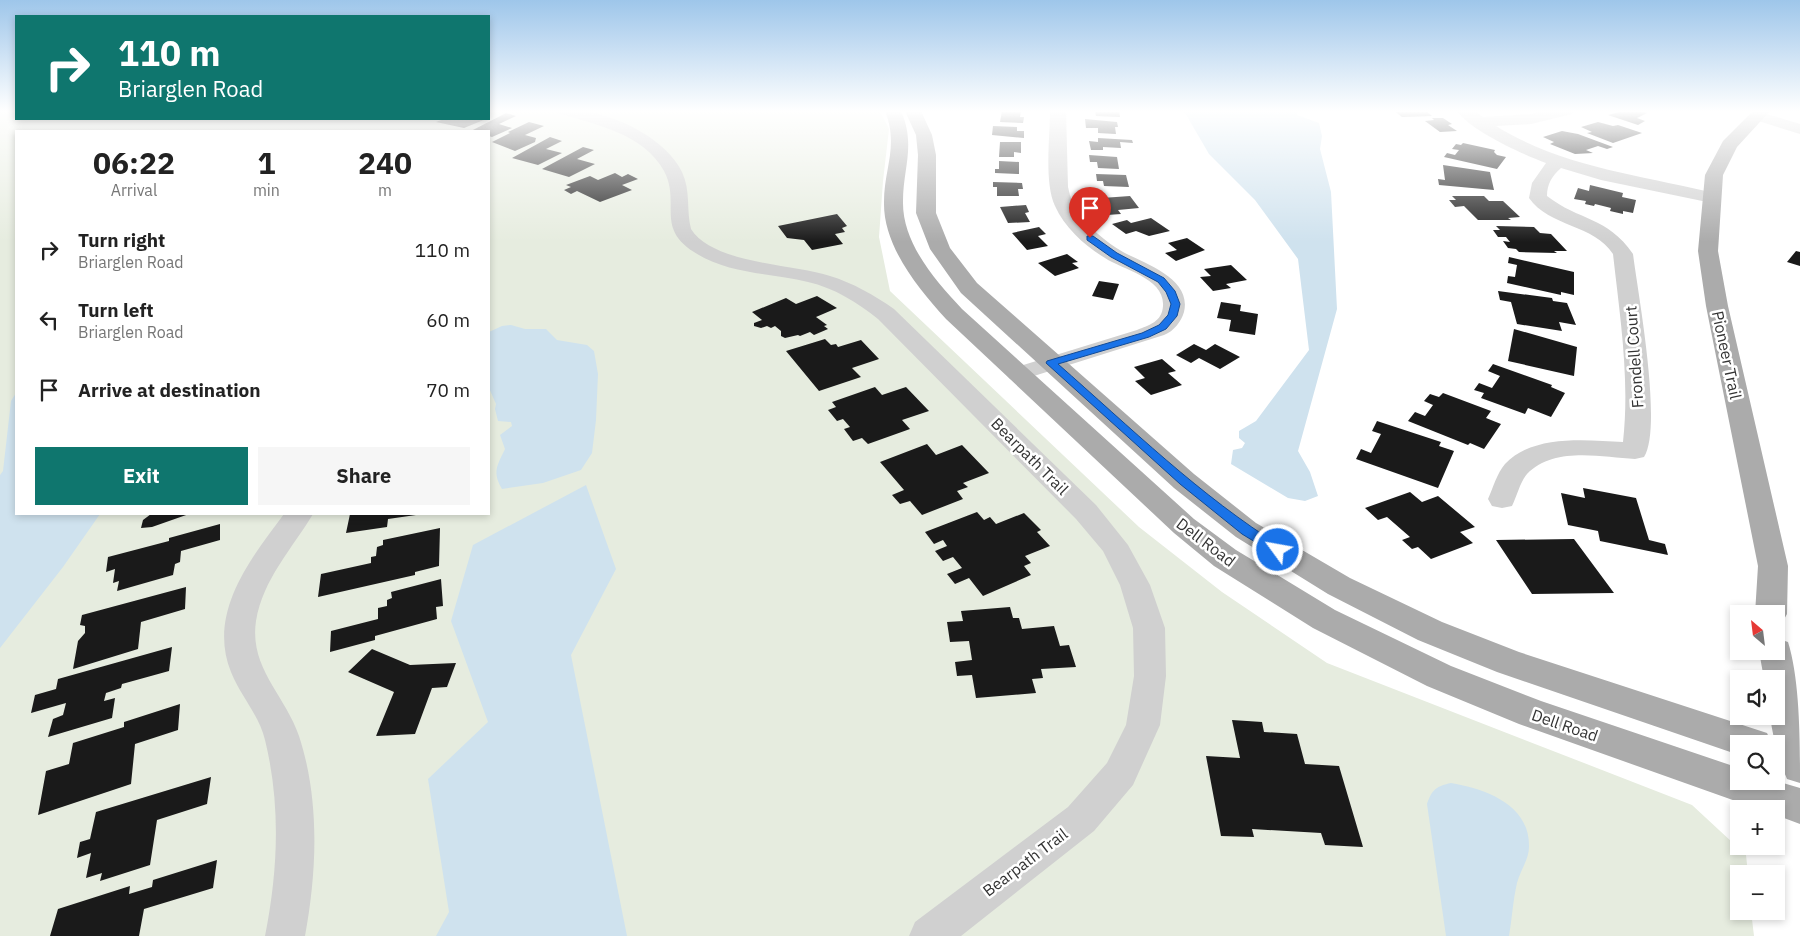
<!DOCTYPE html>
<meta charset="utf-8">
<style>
body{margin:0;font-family:"IBM Plex Sans",sans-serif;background:#f6f6f6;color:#222;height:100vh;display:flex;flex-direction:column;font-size:19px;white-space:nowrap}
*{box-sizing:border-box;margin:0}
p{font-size:16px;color:#767676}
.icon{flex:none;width:28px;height:28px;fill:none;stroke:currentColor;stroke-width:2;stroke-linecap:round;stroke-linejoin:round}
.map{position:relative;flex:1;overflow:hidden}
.sheet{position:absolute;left:15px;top:130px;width:475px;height:385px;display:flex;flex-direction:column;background:#fff;border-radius:0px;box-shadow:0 2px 8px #0003}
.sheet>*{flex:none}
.hud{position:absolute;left:15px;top:15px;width:475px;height:105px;border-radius:0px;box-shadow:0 2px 8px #0003;background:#0f766e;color:#fff;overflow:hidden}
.needle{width:32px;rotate:332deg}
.controls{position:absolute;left:1730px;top:605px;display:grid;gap:10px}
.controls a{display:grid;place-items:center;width:55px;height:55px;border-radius:0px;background:#fff;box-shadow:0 2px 8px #0003;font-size:25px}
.pin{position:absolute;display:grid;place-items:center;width:42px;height:42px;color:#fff;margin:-51px -21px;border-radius:50% 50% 50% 0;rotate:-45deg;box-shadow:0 0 5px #0007}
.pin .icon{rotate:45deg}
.me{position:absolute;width:55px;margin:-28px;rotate:302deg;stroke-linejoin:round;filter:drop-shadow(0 0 4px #0008)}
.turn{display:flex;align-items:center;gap:18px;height:105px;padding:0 20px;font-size:22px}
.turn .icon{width:65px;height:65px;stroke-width:2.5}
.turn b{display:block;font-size:35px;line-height:42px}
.eta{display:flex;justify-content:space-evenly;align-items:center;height:85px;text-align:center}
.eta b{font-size:30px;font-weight:700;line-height:35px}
.action{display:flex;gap:10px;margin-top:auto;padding:10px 20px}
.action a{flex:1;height:58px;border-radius:0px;background:#0f766e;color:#fff;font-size:20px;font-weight:700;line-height:58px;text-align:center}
.action a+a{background:#f6f6f6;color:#222}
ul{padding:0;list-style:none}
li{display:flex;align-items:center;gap:15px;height:70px;padding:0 20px}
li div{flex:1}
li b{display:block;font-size:19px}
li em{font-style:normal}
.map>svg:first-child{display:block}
</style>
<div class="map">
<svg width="1800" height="936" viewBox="0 0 1800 936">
<rect width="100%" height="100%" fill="#fff"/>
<path fill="#e6ecdf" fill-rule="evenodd" d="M 0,111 L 16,111 L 16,119 L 489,119 L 489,111 L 880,111 L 889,129 L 883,181 L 879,237 L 890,291 L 1139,527 L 1222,592 L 1327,663 L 1692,805 L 1746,855 L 1748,874 L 1739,874 L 1739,911 L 1751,911 L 1754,936 L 0,936 ZM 16,131 L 489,131 L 489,514 L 16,514 Z"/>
<path fill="#cfe2ee" d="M 1184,111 L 1298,111 L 1297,115 L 1319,123 L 1322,136 L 1320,149 L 1331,192 L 1337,309 L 1298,451 L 1310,472 L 1318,496 L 1305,501 L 1288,498 L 1231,464 L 1233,450 L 1242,448 L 1245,443 L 1239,438 L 1239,431 L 1256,421 L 1309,350 L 1298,259 L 1255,200 L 1209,154 Z
M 511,325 L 525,329 L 546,329 L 557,340 L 587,345 L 594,351 L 598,374 L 596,420 L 592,453 L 581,470 L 543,483 L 502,489 C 492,472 497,466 505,449 L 500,435 L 512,426 L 511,422 L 498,421 L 495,409 L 496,404 L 489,388 L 489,332 L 502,326 Z
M 16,393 L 16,514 L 100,514 L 63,567 L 0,648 L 0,475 L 3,471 L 11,401 Z
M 586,485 L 616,569 L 571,655 L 627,936 L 436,936 L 449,912 L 428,779 L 488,722 L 451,621 L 473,545 Z
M 1451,783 C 1485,789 1530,804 1529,847 C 1529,859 1520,871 1517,883 C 1513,900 1512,919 1509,936 L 1446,936 L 1427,804 C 1432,789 1437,786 1451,783 Z"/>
<path fill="#1a1a1a" d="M 1002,111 L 1021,111 L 1020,117 L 1024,117 L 1023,123 L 1000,122 Z
M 1095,111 L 1119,111 L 1120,117 L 1096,116 Z
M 1394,111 L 1426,111 L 1432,116 L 1402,117 Z
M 1622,111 L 1641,111 L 1647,113 L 1637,118 L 1645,121 L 1638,125 L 1608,115 Z
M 506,113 L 516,116 L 499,124 L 512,128 L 492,137 L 489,136 L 489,131 L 471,131 Z
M 1432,118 L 1443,118 L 1452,124 L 1448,125 L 1457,131 L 1440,132 L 1425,121 L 1434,120 Z
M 444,119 L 486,119 L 464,128 L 436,122 Z
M 1085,119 L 1117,122 L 1118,127 L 1115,127 L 1116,134 L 1098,133 L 1098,128 L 1086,128 Z
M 529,122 L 544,126 L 525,135 L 536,138 L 535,142 L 515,151 L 492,142 L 510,133 L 508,132 Z
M 1598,122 L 1613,126 L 1618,125 L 1642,133 L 1613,143 L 1587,133 L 1592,132 L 1581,127 Z
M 993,126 L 1017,127 L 1017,131 L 1024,131 L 1024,138 L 992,135 Z
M 1562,131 L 1578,134 L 1613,147 L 1607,149 L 1598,146 L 1586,150 L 1593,153 L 1575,154 L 1550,144 L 1554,142 L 1543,137 Z
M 550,137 L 562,141 L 546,149 L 562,153 L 538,165 L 512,158 Z
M 1098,138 L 1132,140 L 1133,143 L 1120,142 L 1121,148 L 1103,147 L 1103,150 L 1091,150 L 1089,141 L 1098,142 Z
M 1000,142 L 1021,142 L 1021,153 L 1014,152 L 1014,157 L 999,157 Z
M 1463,143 L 1495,150 L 1494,152 L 1497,155 L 1506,157 L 1497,169 L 1444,157 L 1447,153 L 1455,155 L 1459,150 L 1452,149 L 1456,144 L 1461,145 Z
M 583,147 L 594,150 L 577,159 L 595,164 L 569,177 L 542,169 Z
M 1089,155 L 1117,157 L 1119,169 L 1098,168 L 1097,162 L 1090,162 Z
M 999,161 L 1019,162 L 1019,174 L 995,173 L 995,169 L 999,169 Z
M 1443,165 L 1490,172 L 1494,190 L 1439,185 L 1438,179 L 1445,180 Z
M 615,173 L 622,177 L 628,174 L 638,179 L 622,185 L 632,190 L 600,202 L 577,191 L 571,194 L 564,190 L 571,187 L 566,185 L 590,176 L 598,180 Z
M 1096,174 L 1126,175 L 1129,187 L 1104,186 L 1103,181 L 1097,181 Z
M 993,182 L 1022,183 L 1023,189 L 1018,189 L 1019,196 L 997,196 L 997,187 L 993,187 Z
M 1590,185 L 1623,193 L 1622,197 L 1636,200 L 1633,213 L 1623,211 L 1623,214 L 1610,211 L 1611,208 L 1595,204 L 1594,206 L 1585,204 L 1586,201 L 1574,199 L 1578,188 L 1589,191 Z
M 1130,196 L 1139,208 L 1118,210 L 1121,214 L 1107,215 L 1100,204 L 1106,204 L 1102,198 Z
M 1452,196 L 1484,196 L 1489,201 L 1503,201 L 1520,217 L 1508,218 L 1511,220 L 1478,220 L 1464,206 L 1455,207 L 1449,200 L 1456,200 Z
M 1026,205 L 1029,212 L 1025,213 L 1030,222 L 1008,223 L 1000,207 Z
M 837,214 L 847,226 L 842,228 L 845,232 L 835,234 L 843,244 L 812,250 L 804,240 L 787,238 L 778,226 Z
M 1151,218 L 1170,231 L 1149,236 L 1136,231 L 1126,234 L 1112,224 L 1127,220 L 1131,223 Z
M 1496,226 L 1534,227 L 1540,233 L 1551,234 L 1567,251 L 1554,251 L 1557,253 L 1519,252 L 1516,249 L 1508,248 L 1503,241 L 1510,242 L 1506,237 L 1498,237 L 1493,230 L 1500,230 Z
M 1039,227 L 1046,234 L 1038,236 L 1048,246 L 1027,250 L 1012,233 Z
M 1187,238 L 1205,250 L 1176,261 L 1165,253 L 1177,250 L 1168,243 Z
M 1796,251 L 1800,252 L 1800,266 L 1787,262 Z
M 1067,254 L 1078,262 L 1072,263 L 1079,268 L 1055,276 L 1038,263 Z
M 1509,257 L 1574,272 L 1574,295 L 1561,292 L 1561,295 L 1507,283 L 1508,276 L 1515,277 L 1517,265 L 1508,263 Z
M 1231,265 L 1247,280 L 1226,284 L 1231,288 L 1213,291 L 1200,277 L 1211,276 L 1204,269 Z
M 1099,281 L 1119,284 L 1113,300 L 1092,296 Z
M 1498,291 L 1552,298 L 1553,301 L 1567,303 L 1576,325 L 1559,322 L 1562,331 L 1517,324 L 1511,302 L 1500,300 Z
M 817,296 L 837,308 L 816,317 L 827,325 L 824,326 L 828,329 L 814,335 L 810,332 L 800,336 L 798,335 L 785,338 L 781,336 L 781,331 L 775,326 L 771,328 L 767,326 L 761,328 L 754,326 L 754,323 L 762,320 L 752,312 L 786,298 L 796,304 Z
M 1221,302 L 1241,305 L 1240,311 L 1258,314 L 1255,335 L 1229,331 L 1231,320 L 1217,318 Z
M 1514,329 L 1577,347 L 1574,376 L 1508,361 Z
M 825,339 L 831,345 L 836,344 L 838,347 L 861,340 L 879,359 L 852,368 L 861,377 L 819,391 L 786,351 Z
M 1194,344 L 1206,350 L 1215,344 L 1240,357 L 1220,369 L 1199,358 L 1191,363 L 1176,355 Z
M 1162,359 L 1176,371 L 1168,373 L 1182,385 L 1151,395 L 1135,381 L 1145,378 L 1134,367 Z
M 1493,364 L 1552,385 L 1551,387 L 1565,393 L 1551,417 L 1528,408 L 1525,414 L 1481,398 L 1484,393 L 1474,390 L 1479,383 L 1492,388 L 1500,376 L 1488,371 Z
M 875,387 L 882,395 L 906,387 L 929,411 L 902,420 L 910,429 L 868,444 L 862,438 L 853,441 L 844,429 L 850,427 L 843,419 L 837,421 L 828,410 L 836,407 L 832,402 Z
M 1443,393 L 1491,411 L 1486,418 L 1501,424 L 1484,449 L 1470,443 L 1468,445 L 1408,421 L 1415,412 L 1425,416 L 1433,405 L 1424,401 L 1430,394 L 1439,397 Z
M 1377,421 L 1441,442 L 1439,446 L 1454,451 L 1438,488 L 1356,459 L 1361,449 L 1371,453 L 1381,434 L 1372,431 Z
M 927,444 L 936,455 L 962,445 L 989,473 L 963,483 L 968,487 L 957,491 L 963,499 L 922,515 L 910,501 L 900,504 L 892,495 L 904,490 L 880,462 Z
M 1583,488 L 1636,498 L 1649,540 L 1665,544 L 1668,555 L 1600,541 L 1598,531 L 1568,525 L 1561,493 L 1585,498 Z
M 1410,492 L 1422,502 L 1438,496 L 1475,527 L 1460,532 L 1473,543 L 1431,559 L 1418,547 L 1412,549 L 1402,540 L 1410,537 L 1387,517 L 1378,520 L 1365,508 Z
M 977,512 L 984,520 L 990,517 L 996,524 L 1024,513 L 1041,530 L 1037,532 L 1050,546 L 1025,556 L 1031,563 L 1024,566 L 1031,575 L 983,596 L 969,578 L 955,584 L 947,574 L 962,568 L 953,557 L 943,561 L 935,551 L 947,546 L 943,540 L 934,544 L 925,532 Z
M 151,514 L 189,514 L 152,527 L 141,528 L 143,520 Z
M 350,514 L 416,514 L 416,515 L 388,519 L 387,527 L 346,533 Z
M 220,524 L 220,540 L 181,551 L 180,562 L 175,564 L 173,575 L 117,591 L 119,581 L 113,583 L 115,569 L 106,572 L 108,557 L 169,541 L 169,538 Z
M 440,528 L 439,566 L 415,572 L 415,575 L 318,597 L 321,574 L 371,563 L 371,557 L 376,556 L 377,547 L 383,545 L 383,540 Z
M 1574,539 L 1614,593 L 1532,594 L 1496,540 Z
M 441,579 L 443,606 L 436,607 L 437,619 L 375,636 L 375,640 L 330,652 L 331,631 L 378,619 L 378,608 L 387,606 L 387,600 L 392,598 L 391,592 Z
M 186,587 L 185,609 L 141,622 L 138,649 L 73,669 L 78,641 L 85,633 L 85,626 L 80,625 L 82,615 Z
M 1010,607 L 1013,618 L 1019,618 L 1022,629 L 1054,626 L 1060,646 L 1069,645 L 1076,667 L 1041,669 L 1043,678 L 1032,679 L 1036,693 L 976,698 L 972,675 L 957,676 L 955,662 L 972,660 L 969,641 L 950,642 L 947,622 L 963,621 L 961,611 Z
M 172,647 L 169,671 L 122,684 L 121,688 L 106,693 L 104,701 L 115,698 L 112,718 L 48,737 L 53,719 L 63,715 L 66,703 L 31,713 L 35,695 L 56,689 L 58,679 Z
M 372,649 L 410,665 L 456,663 L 447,687 L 432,688 L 415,734 L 376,736 L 394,692 L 348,672 Z
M 180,704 L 178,730 L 135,744 L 131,784 L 38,815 L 46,771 L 69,764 L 73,743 L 124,727 L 124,722 Z
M 1232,720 L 1262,722 L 1264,732 L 1297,734 L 1305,764 L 1339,766 L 1363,847 L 1325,845 L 1321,833 L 1252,829 L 1254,837 L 1221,836 L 1206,756 L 1240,758 Z
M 211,777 L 207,804 L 157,820 L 150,865 L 100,881 L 102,873 L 86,878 L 91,853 L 77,858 L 80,842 L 90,839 L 96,812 Z
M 217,860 L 213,888 L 144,909 L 139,936 L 50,936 L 58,909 L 130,886 L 129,894 L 152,887 L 153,880 Z"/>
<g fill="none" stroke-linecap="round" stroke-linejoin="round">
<path fill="#d0d0d0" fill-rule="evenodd" d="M 558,111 C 566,111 576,110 584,111 C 619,116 667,140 682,172 C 691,191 686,210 691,229 C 713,264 793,264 830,276 C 853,283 874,295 894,309 L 1096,505 L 1128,545 L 1150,585 L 1165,628 L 1166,676 L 1160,725 L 1133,785 L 1094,831 L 961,936 L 909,936 L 915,922 L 1068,807 L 1107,763 L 1126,725 L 1134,676 L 1133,628 L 1120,585 L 1103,551 L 1076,519 L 878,319 C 857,302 834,288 808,282 C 770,273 727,274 694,252 C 655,227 681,203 664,171 C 645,135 596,124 560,114 Z
M 1050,111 L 1066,111 L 1068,187 C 1072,208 1082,221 1098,234 C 1106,241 1114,247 1123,252 C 1145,264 1192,278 1184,312 C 1181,322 1174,331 1164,335 L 1018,381 L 1010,379 L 1006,374 L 1010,369 L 1137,330 C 1149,325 1162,322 1163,306 C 1165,278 1123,270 1105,258 C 1085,246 1065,228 1055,206 C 1044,182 1050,138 1050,111 Z
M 1457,111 L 1475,111 L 1483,117 L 1531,114 L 1544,111 L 1574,111 L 1572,114 L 1531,124 L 1496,126 C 1564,168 1642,175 1718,194 L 1721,198 L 1718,202 L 1712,203 L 1601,180 L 1561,168 C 1552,176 1547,184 1547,196 C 1579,221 1607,216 1633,254 C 1638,294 1663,427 1644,457 L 1635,459 C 1601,457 1554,446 1527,474 C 1520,482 1517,496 1512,506 L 1502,508 L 1492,506 L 1488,499 C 1493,488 1497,473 1505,464 C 1533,434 1586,440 1623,442 C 1630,379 1620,317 1613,254 C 1594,224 1549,227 1529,198 L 1532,183 L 1546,163 C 1522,154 1471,131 1457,111 Z
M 1757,111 L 1800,124 L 1800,134 L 1752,119 L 1749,116 L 1752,113 Z
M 284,514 L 313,514 C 292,549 263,579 256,621 C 249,668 285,695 299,736 C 320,800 317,871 305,936 L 265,936 C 278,871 281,805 265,740 C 259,715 240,695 231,672 C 207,613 251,558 284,514 Z"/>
<path fill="#ababab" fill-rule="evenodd" d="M 885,111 L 901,111 C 916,145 903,168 903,201 C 902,243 935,280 962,309 L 1194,519 L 1236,550 L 1335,610 L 1451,666 L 1541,701 L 1739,768 L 1739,781 L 1776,781 L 1800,788 L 1800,824 L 1776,815 L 1776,809 L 1758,809 L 1519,724 L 1427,686 L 1313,628 L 1214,566 L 1174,533 L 946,319 C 918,288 883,246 884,202 C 884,168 899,146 885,111 Z
M 905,111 L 921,111 L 932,135 L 936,155 L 936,213 L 950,248 L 977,283 L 1194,474 L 1256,523 L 1350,578 L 1442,622 L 1519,652 L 1767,733 L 1772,744 L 1739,744 L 1739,755 L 1497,672 L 1418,640 L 1328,594 L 1236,537 L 1174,488 L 961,293 L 930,249 L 916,213 L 918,155 L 916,135 Z
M 1753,111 L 1770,111 L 1737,147 L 1723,175 L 1718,251 L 1728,306 L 1788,566 L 1787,614 L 1782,623 L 1776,625 L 1776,614 L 1755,614 L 1758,566 L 1706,306 L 1698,251 L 1705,175 L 1723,141 Z
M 1776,638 L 1788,642 C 1800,680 1800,741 1800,783 L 1787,779 C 1778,759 1773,737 1770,716 L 1776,716 L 1776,679 L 1764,679 L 1759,651 L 1776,651 Z"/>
</g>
<linearGradient id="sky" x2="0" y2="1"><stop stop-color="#9ec6ea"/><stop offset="0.46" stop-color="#fff"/><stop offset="1" stop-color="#fff" stop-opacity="0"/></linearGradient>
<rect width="1800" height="242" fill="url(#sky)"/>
<path fill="#1a73e8" stroke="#114b97" d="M 1087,236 L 1093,236 L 1117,253 L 1164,278 L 1175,291 L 1180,304 L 1177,316 L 1166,329 L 1149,337 L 1058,364 C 1130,427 1200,496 1282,547 L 1284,550 L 1282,553 L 1273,553 L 1242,534 L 1180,484 L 1046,363 L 1047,361 L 1142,333 L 1159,325 L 1168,315 L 1171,304 L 1166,292 L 1158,282 L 1111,257 L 1087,240 Z"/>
<g text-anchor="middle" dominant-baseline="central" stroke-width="5" stroke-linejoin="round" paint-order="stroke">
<g font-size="16" fill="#333" stroke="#fff">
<text transform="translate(1727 355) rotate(78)">Pioneer Trail</text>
<text transform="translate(1634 357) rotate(-94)">Frondell Court</text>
<text transform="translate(1030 456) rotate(45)">Bearpath Trail</text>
<text transform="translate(1206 542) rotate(37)">Dell Road</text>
<text transform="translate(1565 725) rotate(19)">Dell Road</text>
<text transform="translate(1025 862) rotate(-37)">Bearpath Trail</text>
</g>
</g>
</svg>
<div class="controls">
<a><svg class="needle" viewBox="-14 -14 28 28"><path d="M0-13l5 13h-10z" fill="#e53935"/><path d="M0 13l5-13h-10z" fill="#767676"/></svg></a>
<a><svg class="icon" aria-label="sound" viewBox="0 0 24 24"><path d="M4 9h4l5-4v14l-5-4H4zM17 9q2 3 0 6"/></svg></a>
<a><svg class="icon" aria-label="search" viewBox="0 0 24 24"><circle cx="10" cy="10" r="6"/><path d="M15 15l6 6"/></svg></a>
<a>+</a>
<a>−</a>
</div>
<div class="pin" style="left:1090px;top:238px;background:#d93025"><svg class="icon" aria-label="arrive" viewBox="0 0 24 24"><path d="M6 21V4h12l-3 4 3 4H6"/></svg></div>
<svg class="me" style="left:1278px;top:550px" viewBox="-20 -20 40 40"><circle r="17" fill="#1a73e8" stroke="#fff" stroke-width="3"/><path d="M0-11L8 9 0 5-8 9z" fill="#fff"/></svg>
<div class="hud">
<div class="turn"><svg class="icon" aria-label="right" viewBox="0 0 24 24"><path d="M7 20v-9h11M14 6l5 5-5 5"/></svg><div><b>110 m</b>Briarglen Road</div></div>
</div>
<section class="sheet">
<div class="eta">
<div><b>06:22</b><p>Arrival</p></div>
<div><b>1</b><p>min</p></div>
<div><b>240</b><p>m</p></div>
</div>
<ul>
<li><svg class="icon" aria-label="right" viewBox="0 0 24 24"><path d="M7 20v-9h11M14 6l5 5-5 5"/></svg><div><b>Turn right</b><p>Briarglen Road</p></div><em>110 m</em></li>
<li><svg class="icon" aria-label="left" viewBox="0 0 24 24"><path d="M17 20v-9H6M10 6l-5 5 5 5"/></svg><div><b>Turn left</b><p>Briarglen Road</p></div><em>60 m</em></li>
<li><svg class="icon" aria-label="arrive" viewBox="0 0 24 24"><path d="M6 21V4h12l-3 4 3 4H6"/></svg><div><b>Arrive at destination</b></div><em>70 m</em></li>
</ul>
<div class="action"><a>Exit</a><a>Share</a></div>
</section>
</div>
